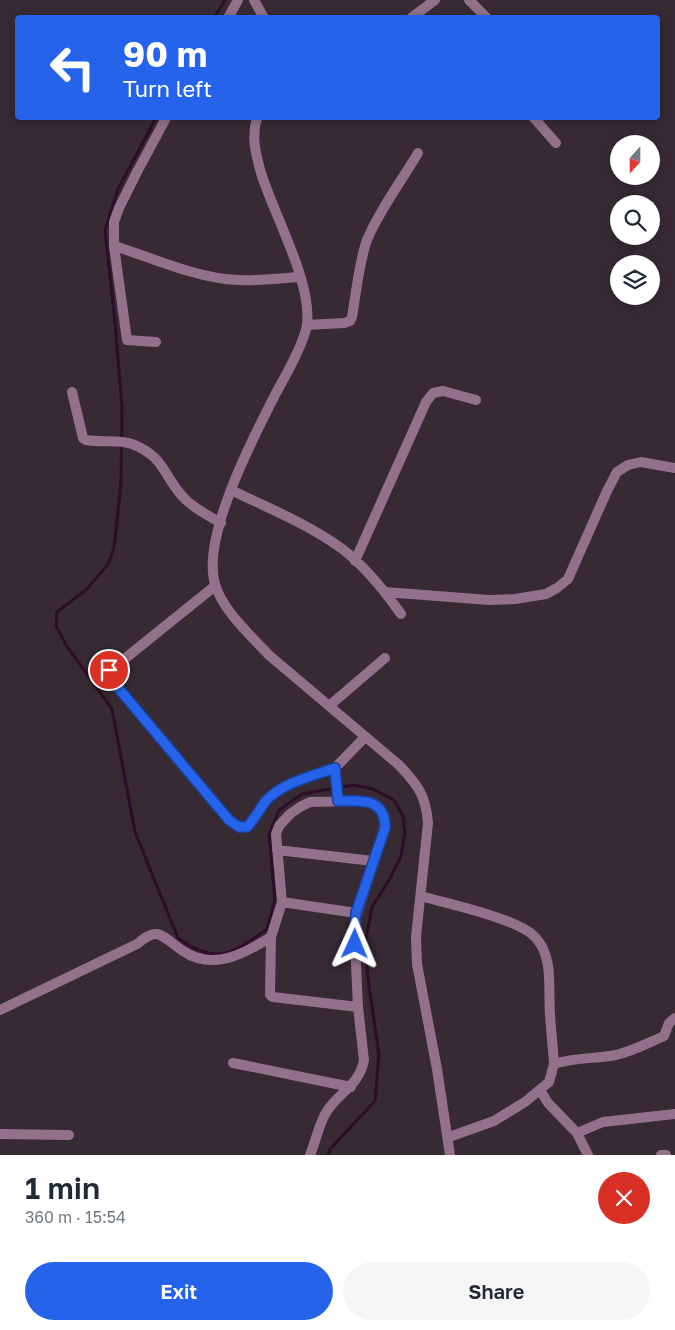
<!DOCTYPE html>
<meta charset="utf-8">
<style>
body{margin:0;font-family:"Golos Text",sans-serif;background:#f6f6f7;color:#1f2937;height:100vh;display:flex;flex-direction:column;font-size:19px;white-space:nowrap}
*{box-sizing:border-box;margin:0}
p{font-size:16px;color:#747a83}
.icon{flex:none;width:28px;height:28px;fill:none;stroke:currentColor;stroke-width:2;stroke-linecap:round;stroke-linejoin:round}
.map{position:relative;height:1155px;overflow:hidden}
.side{display:flex;flex-direction:column;background:#fff;flex:1}
.side>*{flex:none}
.hud{position:absolute;left:15px;top:15px;width:645px;height:105px;border-radius:5px;box-shadow:0 2px 12px #0003;background:#2563eb;color:#fff;overflow:hidden}
.needle{width:32px;rotate:201deg}
.tools{position:absolute;left:610px;top:135px;display:grid;gap:10px}
.tools a{display:grid;place-items:center;width:50px;height:50px;border-radius:50%;background:#fff;box-shadow:0 2px 12px #0003;font-size:25px}
.pin{position:absolute;display:grid;place-items:center;width:42px;height:42px;color:#fff;margin:-21px;border:2px solid #fff;border-radius:50%;box-shadow:0 1px 5px #0007}
.me{position:absolute;width:55px;margin:-28px;rotate:1deg;stroke-linejoin:round;filter:drop-shadow(0 0 4px #0008)}
.turn{display:flex;align-items:center;gap:18px;height:105px;padding:0 25px;font-size:22px}
.turn .icon{width:65px;height:65px;stroke-width:2.5}
.turn b{display:block;font-size:35px;line-height:42px}
.round{display:grid;place-items:center;flex:none;width:52px;height:52px;border-radius:26px;background:#f6f6f7}
.headline{display:flex;align-items:center;justify-content:space-between;height:85px;padding:0 25px}
h1{font-size:30px;font-weight:600;line-height:38px}
.button{display:flex;gap:10px;margin-top:auto;padding:10px 25px}
.button a{flex:1;height:58px;border-radius:30px;background:#2563eb;color:#fff;font-size:20px;font-weight:600;line-height:58px;text-align:center}
.button a+a{background:#f6f6f7;color:#1f2937}
.map>svg:first-child{display:block}
</style>
<div class="map">
<svg width="675" height="1155" viewBox="0 0 675 1155">
<rect width="100%" height="100%" fill="#372a33"/>
<g fill="none" stroke-linecap="round" stroke-linejoin="round">
<path stroke="#2e0d27" stroke-width="3" d="M 214,18 L 225,0
M 156,118 L 118,189 L 105,230 L 115,322 L 122,407 L 121,483 L 114,548 L 108,564 L 87,589 L 57,612 L 56,626 L 66,645 L 112,709 L 135,832 L 178,938 C 217,966 232,954 267,929 L 275,900 L 269,834 L 279,810 L 302,794 L 353,785 L 373,789 L 394,800 L 403,816 L 405,833 L 401,856 L 389,880 L 372,907 L 365,944 L 368,979 L 379,1055 L 375,1101 L 330,1149 L 328,1155"/>
<path stroke="#93718a" stroke-width="10" d="M 254,0 L 264,18
M 469,0 L 487,18
M 228,18 L 238,0
M 534,118 L 556,143
M 115,246 C 152,258 199,279 238,280 C 258,281 280,278 300,277
M 307,325 L 344,323 L 350,321 L 352,317 C 356,294 359,262 367,240 C 380,209 401,182 418,153
M 156,342 L 127,340 L 114,246 L 114,222 L 119,208 L 137,172 L 166,118
M 72,392 L 83,438 L 86,440 C 101,443 118,439 132,444 C 166,457 163,477 185,499 C 195,509 209,516 221,523
M 231,490 C 268,508 308,524 341,548 C 365,566 384,590 401,614
M 355,561 L 426,402 L 433,393 L 443,391 L 476,400
M 215,586 L 107,673 L 109,677 L 229,820 L 239,827 L 247,827 L 266,801 L 275,793 L 300,779 L 335,768 L 365,737
M 385,592 L 489,600 L 515,599 L 546,594 L 557,588 L 568,579 L 607,491 L 617,472 L 628,465 L 641,462 L 675,468
M 329,706 L 385,658
M 335,768 L 338,801
M 277,850 L 373,861
M 421,896 C 448,904 517,918 535,937 C 554,956 548,990 550,1014 C 551,1031 553,1047 554,1064
M 282,902 L 356,913
M 0,1010 L 137,944 C 142,940 150,933 157,934 C 166,936 175,946 183,951 C 213,971 244,954 271,937
M 233,1063 L 351,1087
M 540,1090 L 548,1103 L 577,1133 L 588,1155
M 577,1133 L 603,1122 L 675,1114
M 0,1134 L 69,1135
M 449,1137 L 494,1121 L 525,1102 L 549,1082 L 554,1064 C 576,1057 595,1059 616,1055 C 633,1051 648,1043 664,1036 L 669,1023 L 675,1018
M 310,1155 C 316,1141 319,1123 327,1111 C 340,1091 359,1086 364,1060 L 358,1007 L 355,944 L 355,920 L 382,838 L 385,820 L 380,808 L 371,802 L 351,801 L 310,802 L 300,807 L 290,814 L 279,826 L 276,834 L 282,902 L 271,937 L 270,995 L 273,997 L 358,1007
M 661,1155 L 666,1155"/>
<path stroke="#93718a" stroke-width="10" d="M 411,18 L 435,0
M 257,118 C 251,137 256,155 261,173 C 274,215 312,282 307,324 C 305,342 285,377 276,393 C 254,436 201,537 215,584 C 222,610 252,637 270,656 L 399,765 C 418,785 426,796 428,823 L 416,937 L 417,964 L 437,1069 L 450,1155"/>
</g>
<g fill="none" stroke-linecap="round" stroke-linejoin="round">
<g stroke="#184099" stroke-width="12">
<path id="route" d="M 109,670 L 107,672 L 109,677 L 229,820 L 239,827 L 247,827 C 254,820 259,810 265,802 C 281,783 312,776 335,768 L 338,801 C 360,800 386,798 385,828 L 356,913 L 355,944"/>
</g>
<use href="#route" stroke="#2563eb" stroke-width="9"/>
</g>
</svg>
<div class="tools">
<a><svg class="needle" viewBox="-14 -14 28 28"><path d="M0-13l5 13h-10z" fill="#e53935"/><path d="M0 13l5-13h-10z" fill="#747a83"/></svg></a>
<a><svg class="icon" aria-label="search" viewBox="0 0 24 24"><circle cx="10" cy="10" r="6"/><path d="M15 15l6 6"/></svg></a>
<a><svg class="icon" aria-label="layers" viewBox="0 0 24 24"><path d="M12 4l9 5-9 5-9-5zM3 14l9 5 9-5"/></svg></a>
</div>
<div class="pin" style="left:109px;top:670px;background:#d93025"><svg class="icon" aria-label="arrive" viewBox="0 0 24 24"><path d="M6 21V4h12l-3 4 3 4H6"/></svg></div>
<svg class="me" style="left:355px;top:944px" viewBox="-20 -20 40 40"><path d="M0-17L14 15 0 8-14 15z" fill="#2563eb" stroke="#fff" stroke-width="4"/></svg>
<div class="hud">
<div class="turn"><svg class="icon" aria-label="left" viewBox="0 0 24 24"><path d="M17 20v-9H6M10 6l-5 5 5 5"/></svg><div><b>90 m</b>Turn left</div></div>
</div>
</div>
<section class="side">
<div class="headline"><div><h1>1 min</h1><p>360 m · 15:54</p></div><a class="round" style="background:#d93025;color:#fff"><svg class="icon" aria-label="close" viewBox="0 0 24 24"><path d="M6 6l12 12M18 6L6 18"/></svg></a></div>
<div class="button"><a>Exit</a><a>Share</a></div>
</section>
